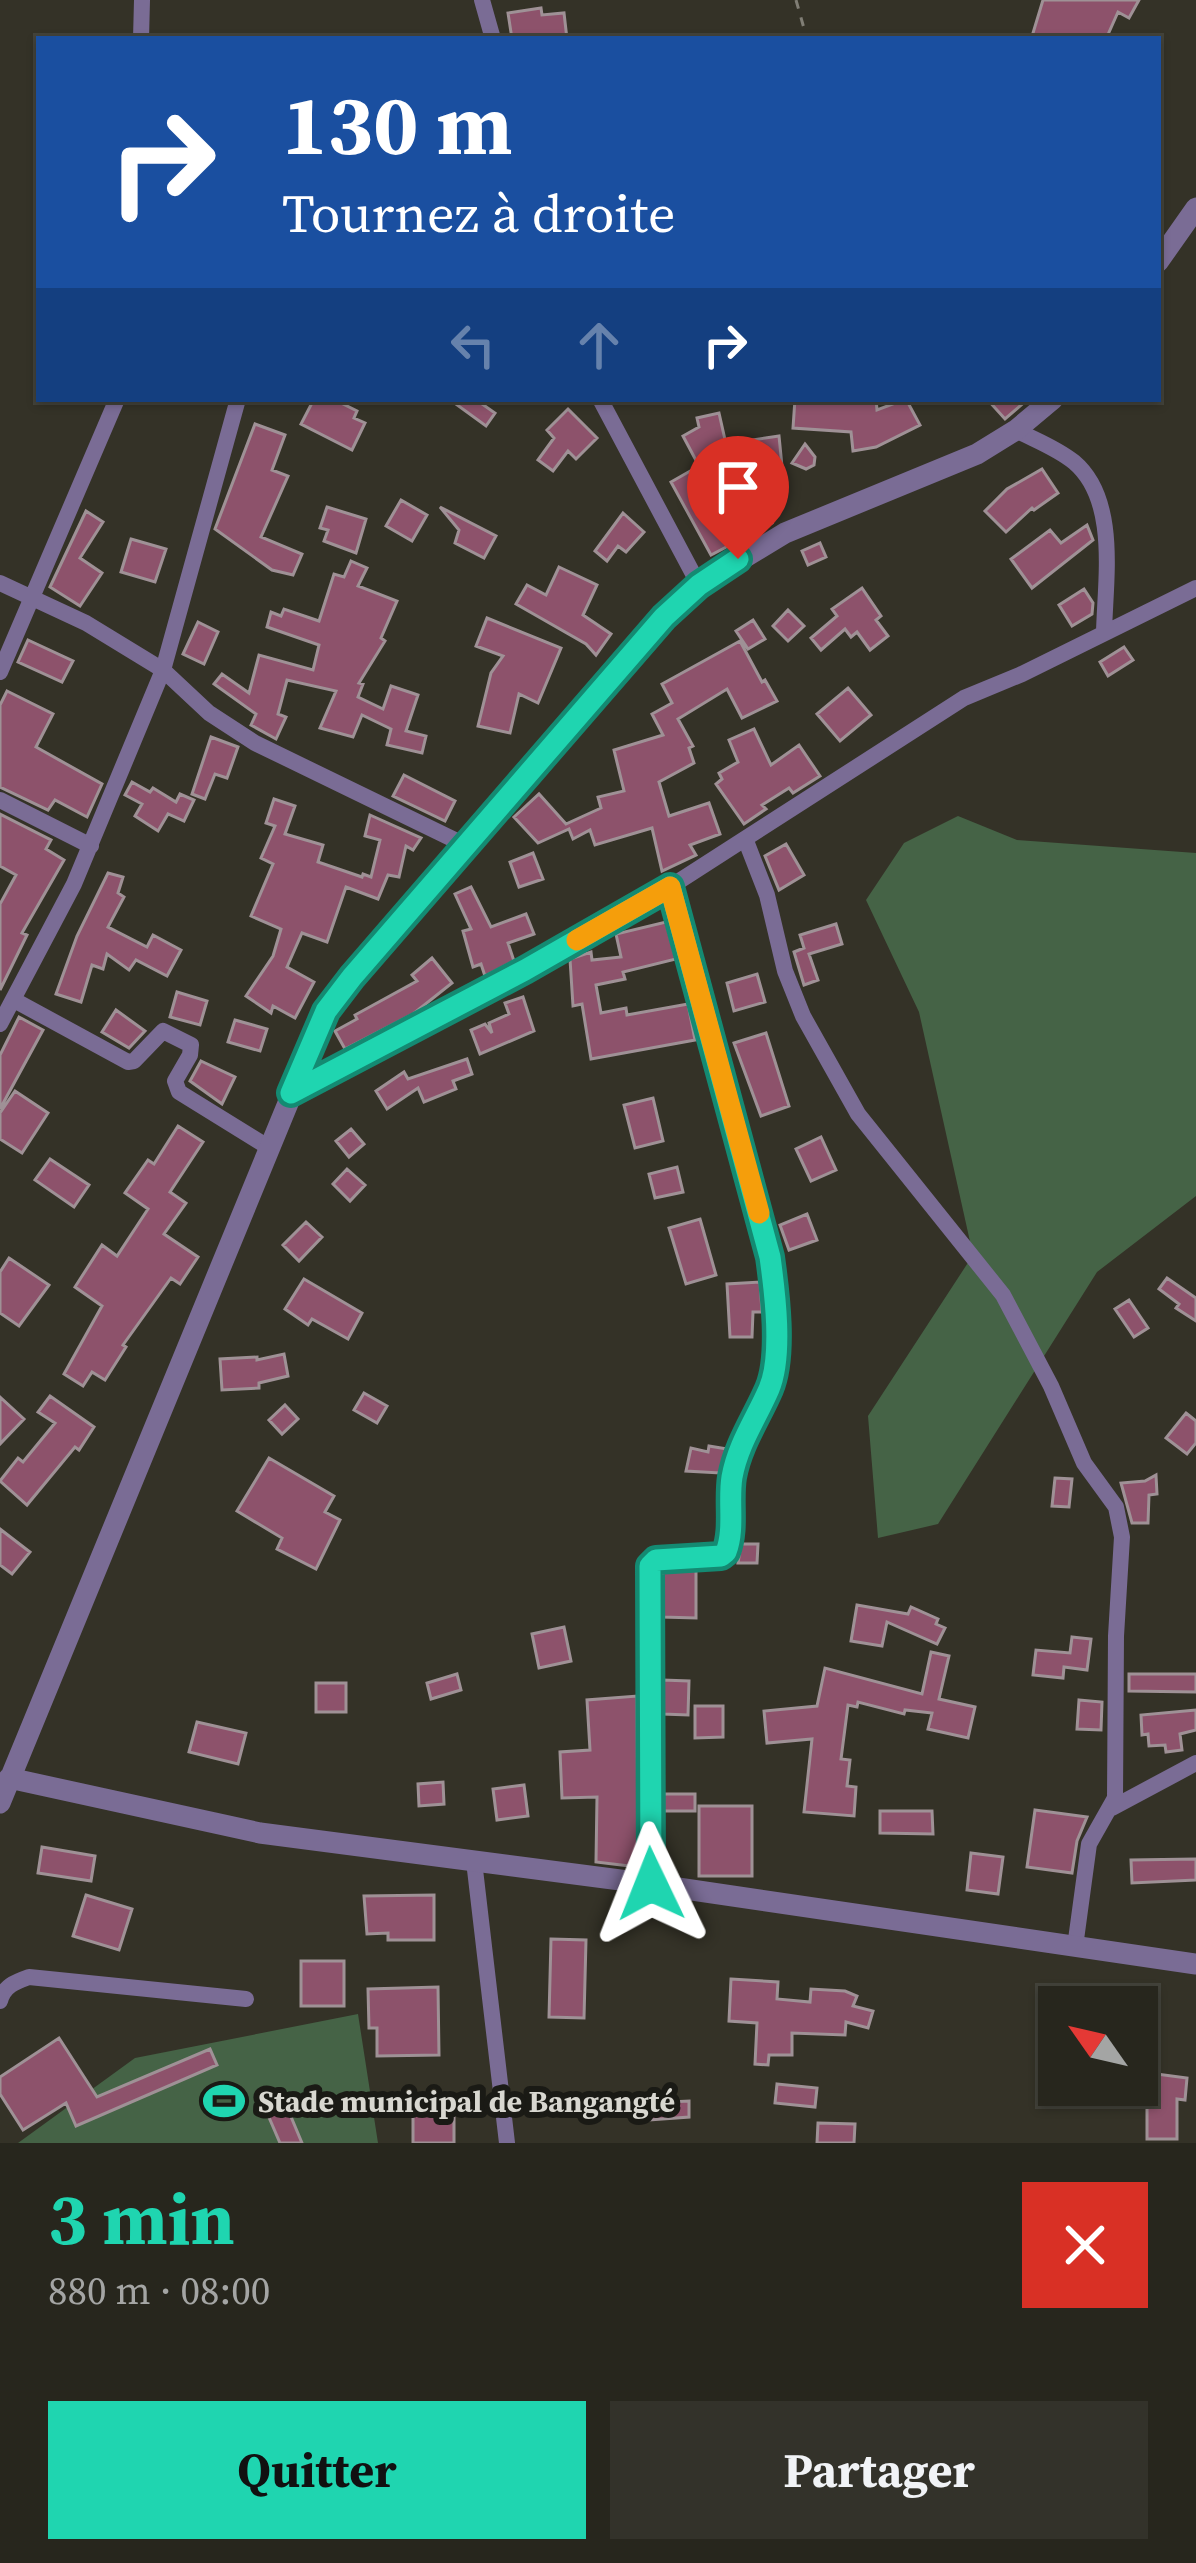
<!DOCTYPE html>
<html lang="fr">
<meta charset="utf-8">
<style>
body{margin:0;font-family:"Source Serif 4",serif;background:#33322a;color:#f1f3f6;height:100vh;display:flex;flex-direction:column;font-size:45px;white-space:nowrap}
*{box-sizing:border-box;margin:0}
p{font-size:39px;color:#a4a5a4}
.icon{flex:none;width:66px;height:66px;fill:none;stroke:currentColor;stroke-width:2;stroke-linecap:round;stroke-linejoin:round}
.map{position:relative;height:2143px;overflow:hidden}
.panel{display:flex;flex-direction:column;background:#27261d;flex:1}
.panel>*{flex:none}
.hud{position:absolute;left:36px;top:36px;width:1125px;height:366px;border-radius:0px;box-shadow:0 3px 9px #0004,0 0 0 3px #43433b;background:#1a4fa0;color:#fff;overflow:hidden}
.needle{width:78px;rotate:304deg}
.buttons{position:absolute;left:1038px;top:1986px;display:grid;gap:24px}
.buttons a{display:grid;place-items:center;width:120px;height:120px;border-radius:0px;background:#27261d;box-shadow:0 3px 9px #0004,0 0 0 3px #43433b;font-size:60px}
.pin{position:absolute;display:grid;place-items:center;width:102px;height:102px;color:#fff;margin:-123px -51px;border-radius:50% 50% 50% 0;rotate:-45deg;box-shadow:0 0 12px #0007}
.pin .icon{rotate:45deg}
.me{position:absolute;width:132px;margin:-66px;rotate:358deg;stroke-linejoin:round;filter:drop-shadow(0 0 9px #0008)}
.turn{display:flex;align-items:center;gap:42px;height:252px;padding:0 48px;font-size:54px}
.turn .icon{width:156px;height:156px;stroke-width:2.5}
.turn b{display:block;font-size:84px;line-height:102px}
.lanes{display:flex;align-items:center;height:114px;padding:0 48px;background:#0003;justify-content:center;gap:60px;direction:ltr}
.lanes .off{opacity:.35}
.round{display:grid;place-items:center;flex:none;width:126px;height:126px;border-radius:0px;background:#33322a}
.headline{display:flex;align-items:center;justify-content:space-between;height:204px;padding:0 48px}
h1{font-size:72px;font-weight:700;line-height:90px;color:#1fd5b0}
.primary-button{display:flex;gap:24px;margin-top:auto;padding:24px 48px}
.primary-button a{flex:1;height:138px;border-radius:0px;background:#1fd5b0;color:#111;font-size:48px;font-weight:700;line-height:138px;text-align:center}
.primary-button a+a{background:#33322a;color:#f1f3f6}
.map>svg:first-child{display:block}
</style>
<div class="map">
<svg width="1196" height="2143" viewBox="0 0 1196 2143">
<rect width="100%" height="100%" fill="#343227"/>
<path fill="#456346" d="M 958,816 L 1017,840 L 1196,853 L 1196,1196 L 1097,1272 L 938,1524 L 878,1538 L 868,1416 L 973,1255 L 919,1012 L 866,900 L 904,843 Z
M 358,2014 L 378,2143 L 18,2143 L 135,2058 Z"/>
<path fill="#8d526b" stroke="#9f9196" stroke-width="3" d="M 1043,0 L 1139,0 L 1129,18 L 1118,12 L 1106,39 L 1043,39 L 1033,33 Z
M 541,8 L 542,15 L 564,13 L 567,39 L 512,39 L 508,13 Z
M 314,399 L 333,399 L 357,411 L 354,418 L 365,423 L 352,450 L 301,424 Z
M 449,399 L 475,399 L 495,413 L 486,426 Z
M 795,399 L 876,399 L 877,410 L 906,399 L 920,425 L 876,447 L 853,451 L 851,432 L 793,428 Z
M 987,399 L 1028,399 L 1005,419 Z
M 568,409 L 597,438 L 576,459 L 568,451 L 553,471 L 538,460 L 554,438 L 547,430 Z
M 719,413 L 726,444 L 779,436 L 782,466 L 707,481 L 719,503 L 707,509 L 719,534 L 766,510 L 772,523 L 711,555 L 671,482 L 699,466 L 683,436 L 699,427 L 697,418 Z
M 255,424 L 285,435 L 272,470 L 288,476 L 261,537 L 302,554 L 293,575 L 272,570 L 215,529 Z
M 805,444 L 815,457 L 814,465 L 806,469 L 792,463 Z
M 1042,469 L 1058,493 L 1034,510 L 1032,508 L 1006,532 L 985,511 L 1007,489 Z
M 401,500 L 427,515 L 412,541 L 386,526 Z
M 327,507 L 366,519 L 356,553 L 324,541 L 328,530 L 320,528 Z
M 440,507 L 496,536 L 484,558 L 455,543 L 459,530 Z
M 86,511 L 103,522 L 80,558 L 102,573 L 80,606 L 50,587 Z
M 623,513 L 644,532 L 626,552 L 618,546 L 607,561 L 595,551 Z
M 1087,525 L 1093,540 L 1032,588 L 1011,559 L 1050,530 L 1061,543 Z
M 131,539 L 166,549 L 155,582 L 121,572 Z
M 820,543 L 826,557 L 808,565 L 802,551 Z
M 351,561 L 367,568 L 358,586 L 397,601 L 381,638 L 385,641 L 359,683 L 363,684 L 358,697 L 383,709 L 391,686 L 418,695 L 406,731 L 426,736 L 422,753 L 387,745 L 391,729 L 362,715 L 353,737 L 320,728 L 336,691 L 287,680 L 278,714 L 286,717 L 276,739 L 251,725 L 256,714 L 214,684 L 222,674 L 249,693 L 259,655 L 313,670 L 319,645 L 267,627 L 271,612 L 281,616 L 284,609 L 319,621 L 334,574 L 344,577 Z
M 559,567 L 597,585 L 583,615 L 611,634 L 596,655 L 586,644 L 516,604 L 527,585 L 546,595 Z
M 862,588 L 881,616 L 876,620 L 888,636 L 870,650 L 857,632 L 851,637 L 845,629 L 821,650 L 811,638 L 837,616 L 832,609 Z
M 1084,589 L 1093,603 L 1092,614 L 1072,626 L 1059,605 Z
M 788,610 L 804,626 L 788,641 L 773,626 Z
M 487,618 L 561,648 L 538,703 L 519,694 L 510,733 L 478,726 L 491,673 L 503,656 L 476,646 Z
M 753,620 L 765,639 L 748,649 L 736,631 Z
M 198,622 L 218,632 L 204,664 L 183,654 Z
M 28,640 L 73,661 L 62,682 L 18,662 Z
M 740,641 L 762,682 L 765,680 L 777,701 L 742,718 L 727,689 L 678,719 L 693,746 L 689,748 L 694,763 L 659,782 L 669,816 L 709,803 L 720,834 L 690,845 L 696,855 L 662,871 L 652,828 L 595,845 L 590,830 L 573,839 L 569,829 L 538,843 L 514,817 L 539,794 L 566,824 L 601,808 L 598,797 L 624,791 L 614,750 L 663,735 L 652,714 L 672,703 L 662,684 Z
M 1124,647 L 1133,660 L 1108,676 L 1100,662 Z
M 848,688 L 871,715 L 840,741 L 817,714 Z
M 7,691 L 53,714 L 36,747 L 102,784 L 87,817 L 55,800 L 48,810 L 0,787 L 0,705 Z
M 754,729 L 771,765 L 799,745 L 820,776 L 793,793 L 789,788 L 762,805 L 766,809 L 744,824 L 716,784 L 722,779 L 719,773 L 738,762 L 729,740 Z
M 211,737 L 238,747 L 227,778 L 215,774 L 205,799 L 192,794 Z
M 404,775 L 455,801 L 445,821 L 393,796 Z
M 132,782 L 150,792 L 153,788 L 176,802 L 180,794 L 194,800 L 184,821 L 168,814 L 158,831 L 135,816 L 142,804 L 125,795 Z
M 274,799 L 295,806 L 285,834 L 323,845 L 318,862 L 362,877 L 363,874 L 371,877 L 380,840 L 365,836 L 370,815 L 421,838 L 413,850 L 406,846 L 399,877 L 388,875 L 378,899 L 346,887 L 327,942 L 302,933 L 287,967 L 314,982 L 295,1018 L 273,1006 L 271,1013 L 246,996 L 273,956 L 281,929 L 251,916 L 273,864 L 261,858 L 275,826 L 266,823 Z
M 0,814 L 51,840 L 46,849 L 64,860 L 22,933 L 27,935 L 0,990 L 0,904 L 16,875 L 0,866 Z
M 786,844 L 804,875 L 779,890 L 765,856 Z
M 533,853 L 543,879 L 519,887 L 510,862 Z
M 108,873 L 123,877 L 118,893 L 124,897 L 108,927 L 147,947 L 153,935 L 181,950 L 167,976 L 136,960 L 129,970 L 107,954 L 103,969 L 92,965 L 81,1002 L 56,994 L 77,936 Z
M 471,887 L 491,927 L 526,914 L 534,934 L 508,943 L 514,961 L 485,976 L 481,964 L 473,967 L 463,931 L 471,929 L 455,894 Z
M 666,922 L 676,959 L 623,972 L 625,979 L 596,985 L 601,1013 L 626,1008 L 627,1015 L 688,1004 L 695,1040 L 591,1059 L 582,1004 L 573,1006 L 570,959 L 591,952 L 592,960 L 621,957 L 616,934 Z
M 836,924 L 842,944 L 809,954 L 818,980 L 804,985 L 794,952 L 804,948 L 800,935 Z
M 432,958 L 452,983 L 413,1014 L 345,1049 L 335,1031 L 357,1019 L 355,1015 L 417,981 L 412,975 Z
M 757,974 L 765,1002 L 734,1011 L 727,983 Z
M 177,992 L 207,1001 L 200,1025 L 170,1017 Z
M 523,997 L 534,1031 L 480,1054 L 471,1030 L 485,1024 L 492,1033 L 489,1023 L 509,1014 L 505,1003 Z
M 116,1010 L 145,1031 L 129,1048 L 102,1032 Z
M 19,1017 L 43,1030 L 0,1109 L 0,1055 Z
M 235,1020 L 267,1029 L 260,1051 L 228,1042 Z
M 766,1033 L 789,1106 L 761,1116 L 734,1043 Z
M 467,1059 L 472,1074 L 453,1081 L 456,1089 L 424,1102 L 418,1088 L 387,1109 L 376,1091 L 404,1072 L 408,1079 Z
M 201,1061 L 235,1077 L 222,1104 L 190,1081 Z
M 15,1091 L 48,1113 L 22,1153 L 0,1139 L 0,1113 Z
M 653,1098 L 663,1141 L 635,1148 L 624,1105 Z
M 178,1126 L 203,1142 L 170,1192 L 186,1203 L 164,1234 L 198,1257 L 180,1284 L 171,1278 L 123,1345 L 126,1347 L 105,1380 L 92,1372 L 83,1386 L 64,1374 L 102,1306 L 75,1287 L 102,1245 L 117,1256 L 148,1209 L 125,1193 L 148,1160 L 154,1164 Z
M 351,1129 L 364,1144 L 349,1157 L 336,1141 Z
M 821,1137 L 836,1170 L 811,1181 L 796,1149 Z
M 50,1159 L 89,1185 L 74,1207 L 35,1180 Z
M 677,1167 L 683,1192 L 655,1198 L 649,1174 Z
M 347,1169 L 365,1185 L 350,1201 L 333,1184 Z
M 807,1214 L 817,1240 L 789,1250 L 780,1225 Z
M 700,1219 L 716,1275 L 686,1284 L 669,1228 Z
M 306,1222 L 322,1237 L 299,1261 L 283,1245 Z
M 9,1258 L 49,1285 L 19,1326 L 0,1313 L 0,1272 Z
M 1167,1278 L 1196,1298 L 1196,1321 L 1176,1308 L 1179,1304 L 1159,1289 Z
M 304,1279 L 362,1313 L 348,1339 L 312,1319 L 308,1325 L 285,1309 Z
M 760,1282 L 762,1312 L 753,1312 L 752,1337 L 730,1337 L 727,1284 Z
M 1129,1300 L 1148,1328 L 1134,1337 L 1115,1309 Z
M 284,1354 L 288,1376 L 259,1383 L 259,1388 L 222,1390 L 220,1359 L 257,1357 L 257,1360 Z
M 364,1393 L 387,1406 L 377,1423 L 354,1410 Z
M 50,1396 L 94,1427 L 79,1450 L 75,1447 L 27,1505 L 0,1481 L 18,1458 L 23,1462 L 55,1423 L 38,1412 Z
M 0,1397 L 24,1419 L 0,1444 Z
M 285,1405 L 298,1419 L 282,1434 L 269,1420 Z
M 1186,1413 L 1196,1421 L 1196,1443 L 1187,1454 L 1166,1438 Z
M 709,1446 L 727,1449 L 720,1473 L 686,1471 L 691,1448 L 708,1452 Z
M 269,1458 L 334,1496 L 325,1512 L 340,1520 L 316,1569 L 277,1549 L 282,1538 L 237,1511 Z
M 1156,1475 L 1157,1494 L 1149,1495 L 1148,1523 L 1132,1523 L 1121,1483 L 1145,1481 Z
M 1055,1478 L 1072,1479 L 1069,1507 L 1052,1506 Z
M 0,1529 L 30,1552 L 12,1574 L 0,1565 Z
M 741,1544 L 758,1544 L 757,1563 L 738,1563 Z
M 696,1570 L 696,1618 L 662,1617 L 662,1572 Z
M 857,1605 L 908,1614 L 911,1607 L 938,1619 L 936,1624 L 945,1628 L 937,1644 L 887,1622 L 882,1646 L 851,1641 Z
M 564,1627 L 571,1661 L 539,1668 L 532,1634 Z
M 1072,1637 L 1091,1639 L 1087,1670 L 1064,1667 L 1063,1678 L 1033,1675 L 1036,1650 L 1070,1653 Z
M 931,1652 L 949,1656 L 939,1699 L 975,1707 L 968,1738 L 928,1729 L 932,1713 L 905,1710 L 904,1714 L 858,1702 L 857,1707 L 848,1705 L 841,1759 L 850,1760 L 847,1786 L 856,1787 L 854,1816 L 804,1812 L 812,1739 L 767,1743 L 764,1711 L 817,1706 L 825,1668 L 922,1694 Z
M 457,1674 L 461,1690 L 431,1699 L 427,1683 Z
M 1129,1674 L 1196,1674 L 1196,1692 L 1129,1691 Z
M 662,1680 L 689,1681 L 688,1715 L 663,1714 Z
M 316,1683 L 346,1683 L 346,1712 L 316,1712 Z
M 637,1696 L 638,1867 L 596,1862 L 597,1797 L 562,1798 L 560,1752 L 590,1750 L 587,1700 Z
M 1079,1700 L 1102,1702 L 1101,1730 L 1077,1729 Z
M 695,1706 L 723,1706 L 723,1737 L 695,1738 Z
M 1196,1710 L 1196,1730 L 1180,1734 L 1182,1750 L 1166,1752 L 1165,1745 L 1149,1746 L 1148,1734 L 1142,1735 L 1141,1715 Z
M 197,1722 L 246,1733 L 238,1764 L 189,1752 Z
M 443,1782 L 444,1804 L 419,1806 L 418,1784 Z
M 524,1785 L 528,1816 L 497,1820 L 493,1789 Z
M 663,1794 L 695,1794 L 695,1811 L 663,1811 Z
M 699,1806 L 752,1806 L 752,1876 L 699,1876 Z
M 1035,1810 L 1087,1817 L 1077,1841 L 1072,1873 L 1027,1867 Z
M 880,1811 L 932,1811 L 933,1834 L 880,1833 Z
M 42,1847 L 95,1856 L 91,1881 L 38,1873 Z
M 971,1853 L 1003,1857 L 998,1894 L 967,1890 Z
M 1196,1859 L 1196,1880 L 1132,1883 L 1131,1860 Z
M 86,1895 L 132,1909 L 119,1950 L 73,1936 Z
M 434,1895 L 434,1940 L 388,1940 L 388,1933 L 367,1934 L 364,1896 Z
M 551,1939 L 586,1940 L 584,2018 L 549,2017 Z
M 301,1961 L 344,1961 L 344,2006 L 301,2006 Z
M 731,1979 L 778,1982 L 777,1999 L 810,2002 L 811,1989 L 845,1991 L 857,1996 L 853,2006 L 873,2011 L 868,2028 L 846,2022 L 845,2035 L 792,2033 L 792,2055 L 769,2055 L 768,2065 L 755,2064 L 757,2023 L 729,2021 Z
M 438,1987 L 439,2055 L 377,2056 L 377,2028 L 369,2028 L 368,1989 Z
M 59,2038 L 97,2097 L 210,2049 L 217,2065 L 76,2126 L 66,2103 L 23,2130 L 0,2094 L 0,2077 Z
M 1149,2073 L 1187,2078 L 1185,2100 L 1177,2099 L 1177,2139 L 1147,2139 L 1147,2104 L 1087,2102 L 1088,2085 L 1148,2085 Z
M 777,2084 L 817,2088 L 815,2107 L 775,2103 Z
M 284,2100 L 302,2143 L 280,2143 L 265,2108 Z
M 689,2101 L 689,2117 L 650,2120 L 649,2103 Z
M 413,2115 L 454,2115 L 454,2143 L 413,2143 Z
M 818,2123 L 855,2124 L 854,2143 L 817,2143 Z"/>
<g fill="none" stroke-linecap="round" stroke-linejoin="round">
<path stroke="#807e75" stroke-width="3" stroke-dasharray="9 9" stroke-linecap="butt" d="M 796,0 L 807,39"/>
<path stroke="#7a6c95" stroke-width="16" d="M 482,0 L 493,39
M 141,39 L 142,0
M 600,399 L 699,585
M 1016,430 C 1035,440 1057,448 1074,462 C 1119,500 1105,581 1104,633
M 0,583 L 86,623 L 163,670 L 238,399
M 0,672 L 117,399
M 0,800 L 91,846
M 746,841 L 767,895 L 785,971 L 803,1016 L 858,1114 L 1003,1295 L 1051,1386 L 1084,1463 L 1116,1507 L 1122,1537 L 1116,1636 L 1115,1798 L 1089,1844 L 1075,1947
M 14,1000 L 128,1062 L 134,1061 L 163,1031 L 191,1045 L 190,1055 L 175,1081 L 179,1092 L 268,1147
M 0,1024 L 74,884 L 163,670 L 209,713 L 255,743 L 465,845
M 291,1092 L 525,970 L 670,887 L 964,698 L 1022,674 L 1196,588
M 1112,1808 L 1196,1763
M 474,1861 L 507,2143
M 651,1884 L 649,1566 L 655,1560 L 721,1556 L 726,1552 C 735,1529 727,1501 732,1477 C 739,1444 756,1419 769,1389 C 783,1356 775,1293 770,1257 L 670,887
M 0,2001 C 4,1986 15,1982 29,1977 L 246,1999"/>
<path stroke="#7a6c95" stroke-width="21" d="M 1158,262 L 1196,208
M 9,1778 L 260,1833 L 651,1884 L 1196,1964
M 0,1803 L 326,1011 L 628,657 L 699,585 L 785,533 L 977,454 L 1016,430 L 1053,399"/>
</g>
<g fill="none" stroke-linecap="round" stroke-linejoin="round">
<g stroke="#148a72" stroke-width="30">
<path id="route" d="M 651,1884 L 650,1566 L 656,1560 L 721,1556 L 726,1552 C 735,1529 728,1501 732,1477 C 738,1444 756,1419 769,1389 C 783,1356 775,1293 770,1257 L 670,887 L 525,970 L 291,1093 L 326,1011 L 352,977 L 664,617 L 699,585 L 738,559"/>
</g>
<use href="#route" stroke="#1fd5b0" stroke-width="21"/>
<path stroke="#f59e0b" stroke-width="21" d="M 577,940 L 670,887 L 759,1213"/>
</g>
<defs>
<g id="stadium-bare" transform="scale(3.24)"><path d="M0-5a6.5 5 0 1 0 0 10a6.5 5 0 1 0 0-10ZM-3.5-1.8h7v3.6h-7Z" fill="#1fd5b0" stroke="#1a1a15" stroke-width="2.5" paint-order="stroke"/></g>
</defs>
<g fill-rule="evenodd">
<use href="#stadium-bare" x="224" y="2101"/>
</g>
<g text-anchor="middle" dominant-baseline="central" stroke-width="12" stroke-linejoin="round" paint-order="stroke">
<g font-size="30" font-weight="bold" fill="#d8d7d0" stroke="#1a1a15" text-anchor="start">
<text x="258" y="2101">Stade municipal de Bangangté</text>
</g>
</g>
</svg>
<div class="buttons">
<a><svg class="needle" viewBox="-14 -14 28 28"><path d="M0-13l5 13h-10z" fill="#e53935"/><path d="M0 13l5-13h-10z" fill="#a4a5a4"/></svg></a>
</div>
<div class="pin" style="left:738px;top:559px;background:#d93025"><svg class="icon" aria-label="arrive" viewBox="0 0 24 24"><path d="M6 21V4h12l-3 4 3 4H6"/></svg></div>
<svg class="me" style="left:651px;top:1884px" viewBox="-20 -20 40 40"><path d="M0-17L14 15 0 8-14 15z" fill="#1fd5b0" stroke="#fff" stroke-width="4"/></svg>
<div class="hud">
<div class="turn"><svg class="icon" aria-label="right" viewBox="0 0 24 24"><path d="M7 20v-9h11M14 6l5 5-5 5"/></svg><div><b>130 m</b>Tournez à droite</div></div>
<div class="lanes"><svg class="icon off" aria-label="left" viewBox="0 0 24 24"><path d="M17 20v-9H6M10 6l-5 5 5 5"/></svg><svg class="icon off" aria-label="ahead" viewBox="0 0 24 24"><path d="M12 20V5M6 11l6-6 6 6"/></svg><svg class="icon" aria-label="right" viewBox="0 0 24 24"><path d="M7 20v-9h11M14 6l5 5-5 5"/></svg></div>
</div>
</div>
<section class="panel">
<div class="headline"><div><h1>3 min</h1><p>880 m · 08:00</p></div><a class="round" style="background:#d93025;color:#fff"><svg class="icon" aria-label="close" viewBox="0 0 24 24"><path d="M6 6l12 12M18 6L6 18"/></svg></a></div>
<div class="primary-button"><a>Quitter</a><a>Partager</a></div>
</section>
